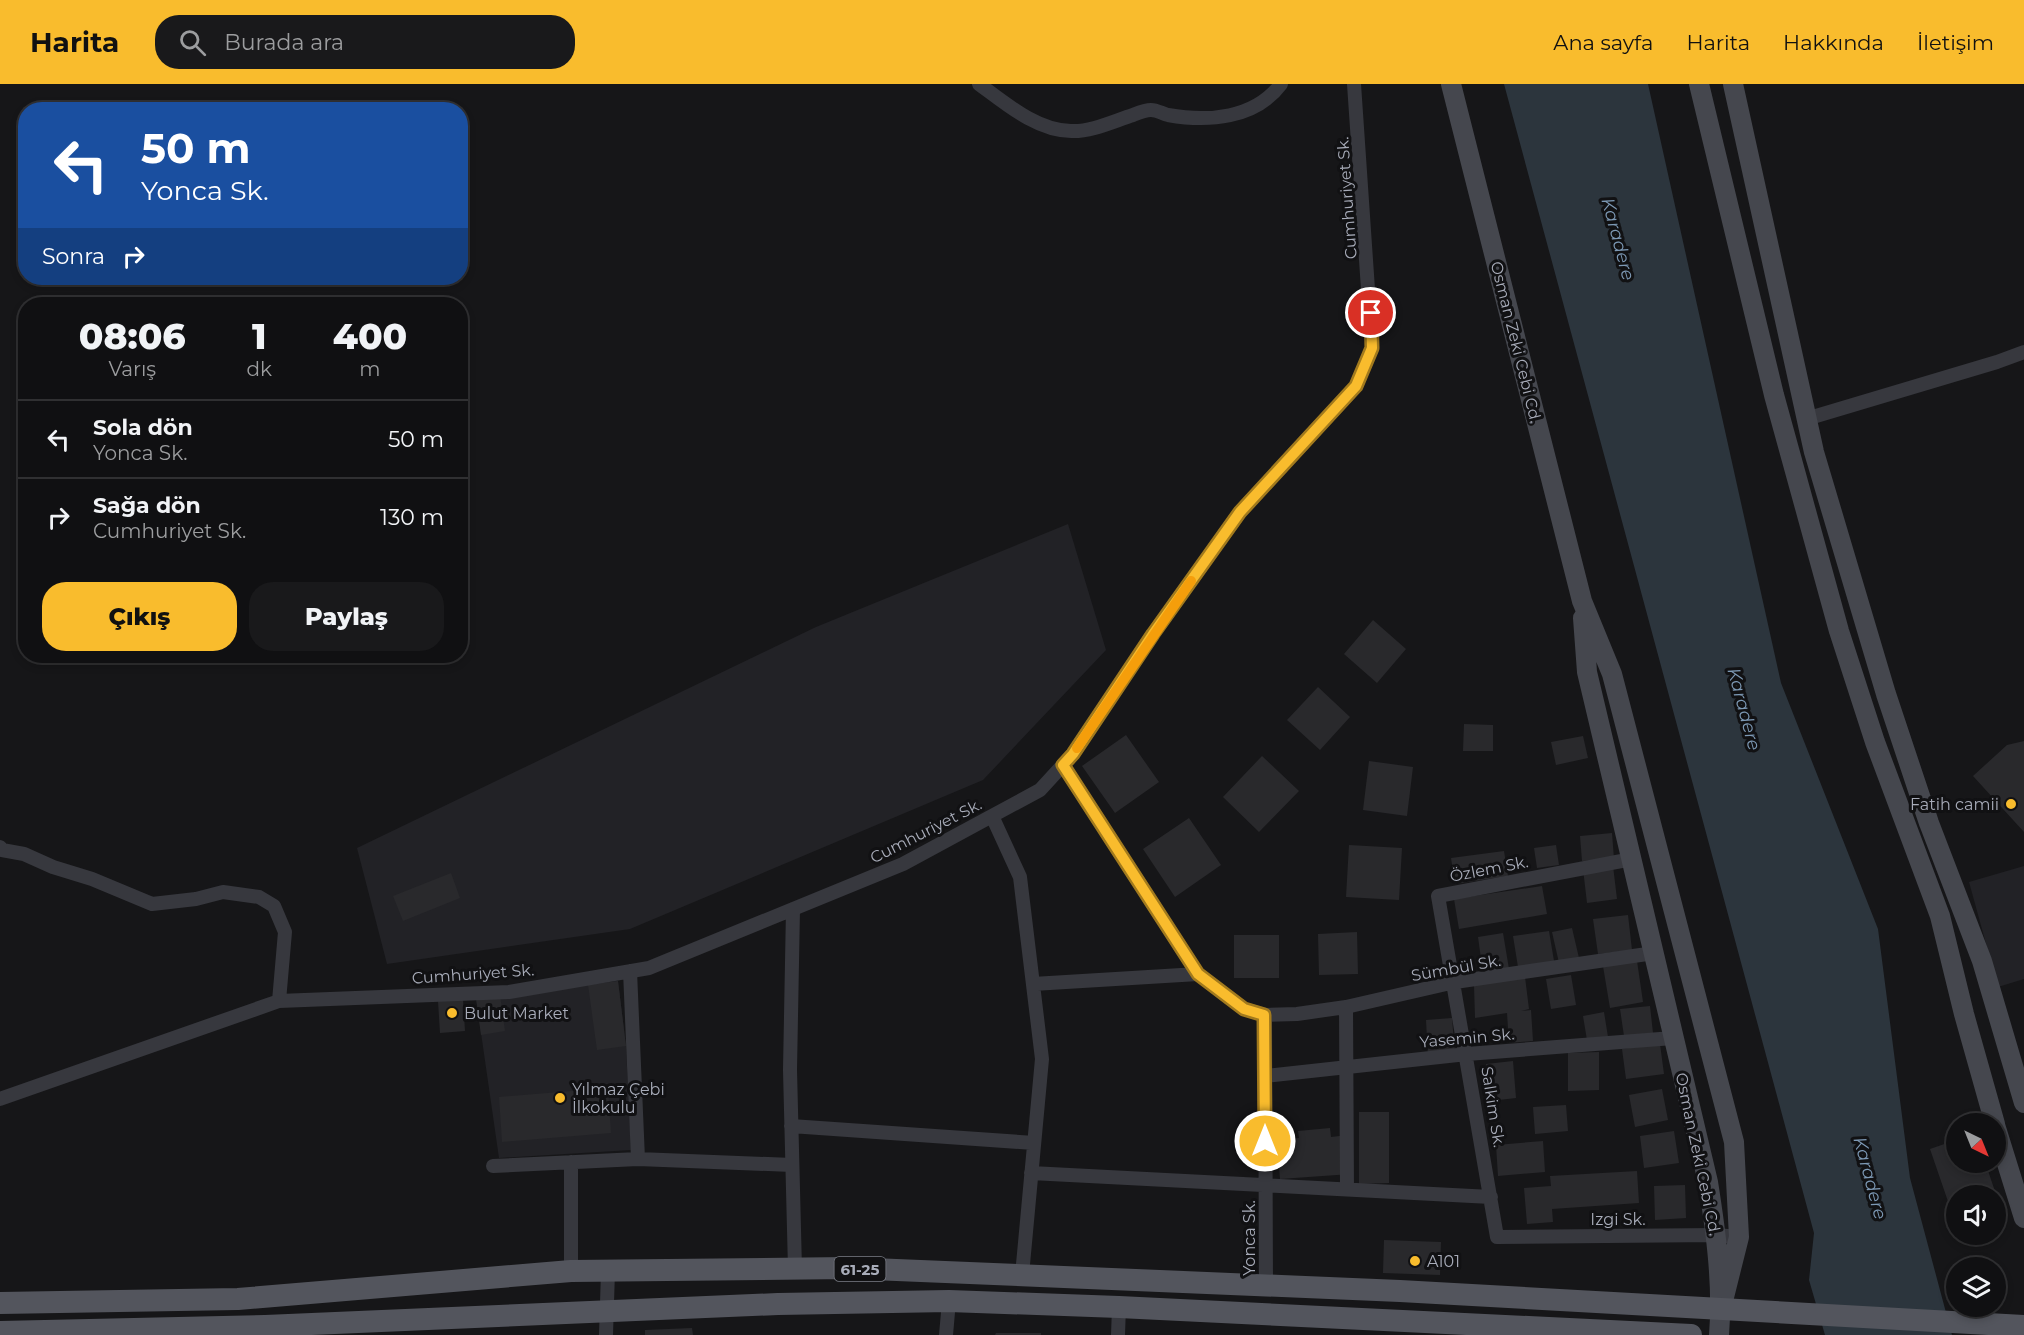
<!DOCTYPE html>
<html lang="tr">
<meta charset="utf-8">
<style>
body{margin:0;font-family:Montserrat,sans-serif;background:#19191b;color:#f1f3f6;height:100vh;display:flex;flex-direction:column;font-size:22px;white-space:nowrap}
*{box-sizing:border-box;margin:0}
p{font-size:20px;color:#9c9d9f}
.icon{flex:none;width:33px;height:33px;fill:none;stroke:currentColor;stroke-width:2;stroke-linecap:round;stroke-linejoin:round}
.map{position:relative;flex:1;overflow:hidden}
.sheet{position:absolute;left:18px;top:213px;width:450px;height:366px;display:flex;flex-direction:column;background:#101012;border-radius:24px;box-shadow:0 3px 9px #0003,0 0 0 2px #303032}
.sheet>*{flex:none}
.banner{position:absolute;left:18px;top:18px;width:450px;height:183px;border-radius:24px;box-shadow:0 3px 9px #0003,0 0 0 2px #303032;background:#1a4fa0;color:#fff;overflow:hidden}
.needle{width:39px;rotate:137deg}
.tools{position:absolute;left:1946px;top:1029px;display:grid;gap:12px}
.tools a{display:grid;place-items:center;width:60px;height:60px;border-radius:50%;background:#101012;box-shadow:0 3px 9px #0003,0 0 0 2px #303032;font-size:30px}
.pin{position:absolute;display:grid;place-items:center;width:51px;height:51px;color:#fff;margin:-26px;border:3px solid #fff;border-radius:50%;box-shadow:0 2px 6px #0007}
.me{position:absolute;width:66px;margin:-33px;rotate:0deg;stroke-linejoin:round;filter:drop-shadow(0 0 4px #0008)}
.turn{display:flex;align-items:center;gap:21px;height:126px;padding:0 24px;font-size:27px}
.turn .icon{width:78px;height:78px;stroke-width:2.5}
.turn b{display:block;font-size:42px;line-height:51px}
.then{display:flex;align-items:center;height:57px;padding:0 24px;background:#0003;gap:12px;font-size:22px}
.eta{display:flex;justify-content:space-evenly;align-items:center;height:102px;text-align:center}
.eta b{font-size:36px;font-weight:800;line-height:42px}
.action{display:flex;gap:12px;margin-top:auto;padding:12px 24px}
.action a{flex:1;height:69px;border-radius:24px;background:#f9bc2d;color:#111;font-size:24px;font-weight:800;line-height:69px;text-align:center}
.action a+a{background:#19191b;color:#f1f3f6}
ul{padding:0;list-style:none}
li{display:flex;align-items:center;gap:18px;height:78px;padding:0 24px;border-top:2px solid #303032}
li div{flex:1}
li b{display:block;font-size:22px}
li em{font-style:normal}
header{display:flex;align-items:center;gap:36px;box-sizing:border-box;height:84px;padding:0 30px;background:#f9bc2d;color:#111}
header strong{font-size:28px}
nav{display:flex;gap:33px;margin-inline-start:auto;font-size:21px}
.search{width:420px;height:54px;background:#19191b;display:flex;align-items:center;gap:15px;box-sizing:border-box;padding:0 21px;border-radius:24px;color:#9c9d9f;font-size:22px}
.map>svg:first-child{display:block}
</style>
<header>
<strong>Harita</strong>
<div class="search"><svg class="icon" aria-label="search" viewBox="0 0 24 24"><circle cx="10" cy="10" r="6"/><path d="M15 15l6 6"/></svg>Burada ara</div>
<nav><a>Ana sayfa</a><a>Harita</a><a>Hakkında</a><a>İletişim</a></nav>
</header>
<div class="map">
<svg width="2024" height="1251" viewBox="0 0 2024 1251">
<rect width="100%" height="100%" fill="#161618"/>
<path fill="#222226" d="M 1068,440 L 1106,566 L 983,696 L 630,845 L 387,880 L 357,764 L 816,543 Z
M 2024,782 L 2024,895 L 1998,903 L 1969,798 Z
M 618,897 L 626,962 L 631,1066 L 499,1074 L 476,914 Z"/>
<path fill="#2c353d" d="M 1504,0 L 1648,0 L 1781,599 L 1878,845 L 1910,1094 L 1952,1251 L 1825,1251 L 1809,1196 L 1814,1149 Z"/>
<path fill="#29292c" d="M 1373,536 L 1406,565 L 1377,599 L 1344,570 Z
M 1318,603 L 1350,633 L 1320,666 L 1287,636 Z
M 1464,640 L 1493,641 L 1493,667 L 1463,667 Z
M 1126,651 L 1159,698 L 1115,729 L 1082,682 Z
M 1583,652 L 1588,674 L 1556,681 L 1551,658 Z
M 2024,657 L 2024,748 L 1973,692 L 2007,661 Z
M 1262,672 L 1299,707 L 1259,748 L 1223,713 Z
M 1369,677 L 1413,683 L 1407,732 L 1363,726 Z
M 1189,734 L 1221,781 L 1175,813 L 1143,765 Z
M 1612,749 L 1614,775 L 1582,777 L 1580,752 Z
M 1349,761 L 1402,764 L 1399,816 L 1346,813 Z
M 1556,761 L 1559,781 L 1537,784 L 1534,764 Z
M 1504,767 L 1508,792 L 1455,800 L 1451,774 Z
M 1613,782 L 1617,815 L 1587,819 L 1583,785 Z
M 451,789 L 460,814 L 403,837 L 393,812 Z
M 1542,802 L 1547,830 L 1459,845 L 1454,815 Z
M 1628,831 L 1632,866 L 1598,870 L 1593,835 Z
M 1572,844 L 1579,874 L 1559,879 L 1552,848 Z
M 1549,847 L 1554,877 L 1518,883 L 1513,852 Z
M 1357,848 L 1358,890 L 1319,891 L 1318,850 Z
M 1503,849 L 1509,885 L 1483,889 L 1478,853 Z
M 1234,851 L 1279,851 L 1279,894 L 1234,894 Z
M 1637,877 L 1643,918 L 1610,924 L 1603,882 Z
M 1571,891 L 1576,921 L 1551,925 L 1546,895 Z
M 1525,893 L 1529,925 L 1521,927 L 1531,926 L 1533,957 L 1509,959 L 1507,929 L 1475,934 L 1474,901 Z
M 618,897 L 626,962 L 597,966 L 588,901 Z
M 500,911 L 505,947 L 481,951 L 476,914 Z
M 463,915 L 465,947 L 440,949 L 438,917 Z
M 1650,922 L 1653,949 L 1624,952 L 1620,925 Z
M 1604,928 L 1609,959 L 1588,962 L 1583,932 Z
M 1452,934 L 1455,971 L 1428,973 L 1426,936 Z
M 1660,960 L 1664,990 L 1626,995 L 1622,965 Z
M 1599,968 L 1599,1006 L 1568,1007 L 1568,969 Z
M 1513,977 L 1516,1014 L 1490,1017 L 1486,980 Z
M 608,1004 L 611,1049 L 502,1058 L 499,1013 Z
M 1662,1005 L 1668,1036 L 1635,1043 L 1629,1011 Z
M 1566,1021 L 1568,1047 L 1535,1050 L 1533,1023 Z
M 1359,1028 L 1389,1028 L 1389,1099 L 1359,1100 Z
M 1330,1044 L 1331,1053 L 1348,1051 L 1351,1090 L 1280,1095 L 1277,1056 L 1299,1054 L 1298,1047 Z
M 1674,1047 L 1679,1079 L 1644,1084 L 1640,1052 Z
M 1956,1056 L 1956,1078 L 1985,1078 L 1998,1116 L 1995,1117 L 1995,1112 L 1956,1112 L 1956,1130 L 1953,1132 L 1930,1065 Z
M 1543,1057 L 1545,1088 L 1498,1092 L 1496,1061 Z
M 1637,1087 L 1639,1119 L 1552,1125 L 1553,1138 L 1527,1140 L 1524,1104 L 1551,1102 L 1550,1092 Z
M 1685,1101 L 1686,1134 L 1655,1136 L 1654,1102 Z
M 1384,1156 L 1441,1158 L 1440,1191 L 1383,1189 Z
M 692,1244 L 693,1251 L 645,1251 L 645,1246 Z
M 996,1249 L 1041,1249 L 1041,1251 L 995,1251 Z"/>
<g fill="none" stroke-linecap="round" stroke-linejoin="round">
<path stroke="#37383e" stroke-width="14" d="M 979,0 C 1005,19 1037,47 1071,47 C 1091,48 1114,37 1133,31 C 1138,29 1145,26 1151,26 C 1157,26 1163,30 1168,31 C 1208,38 1255,35 1281,0
M 1806,335 L 1997,278 L 2024,268
M 1063,681 L 1198,890 L 1244,925 L 1265,931 L 1297,930 L 1346,923 L 1455,898 L 1654,869
M 992,732 L 1020,793 L 1042,975 L 1022,1191
M 0,763 L 2,766 L 24,770 L 53,783 L 92,795 L 152,820 L 196,815 L 223,808 L 259,813 L 274,822 L 285,848 L 279,917
M 1632,775 L 1438,812 L 1497,1153 L 1716,1151 L 1739,1153
M 793,825 L 790,986 L 795,1185
M 630,887 L 638,1075 L 792,1081
M 1033,900 L 1198,890
M 1346,923 L 1347,1105
M 1265,931 L 1266,1201
M 1265,992 L 1467,970 L 1673,954
M 0,1015 L 279,917 L 509,908 L 649,884 L 903,780 L 1040,706 L 1073,670 L 1153,550 L 1240,428 L 1356,302 L 1372,264 L 1354,0
M 791,1042 L 1034,1059
M 493,1082 L 638,1075
M 1031,1089 L 1491,1113
M 571,1187 L 571,1078
M 606,1251 L 608,1187
M 946,1251 L 949,1217
M 1118,1251 L 1119,1223"/>
<path stroke="#45474e" stroke-width="20" d="M 1451,0 L 1582,517 L 1612,590 L 1734,1058 L 1739,1153 L 1721,1225
M 1699,0 L 1774,311 L 1839,547 L 1875,658 L 1940,832 L 1964,930 L 1995,1040
M 1733,0 L 1814,368 L 1886,610 L 1929,739 L 1982,877 L 2024,1019
M 1583,534 L 1587,588 L 1708,1098 C 1716,1149 1723,1200 1719,1251
M 1995,1041 L 2024,1134"/>
<path stroke="#53555d" stroke-width="22" d="M 0,1219 L 238,1215 L 571,1187 L 848,1184 L 1400,1207 L 2024,1242
M 0,1248 L 265,1242 L 778,1220 L 949,1217 L 1119,1223 L 1691,1251"/>
</g>
<g fill="none" stroke-linecap="round" stroke-linejoin="round">
<g stroke="#a27a1d" stroke-width="15">
<path id="route" d="M 1265,1057 L 1264,931 L 1244,925 L 1198,890 L 1063,681 L 1073,670 L 1153,550 L 1240,428 L 1356,302 L 1372,264 L 1371,229"/>
</g>
<use href="#route" stroke="#f9bc2d" stroke-width="10"/>
<path stroke="#f59e0b" stroke-width="10" d="M 1077,664 L 1191,497"/>
</g>
<g fill="#f9bc2d" stroke="#111113" stroke-width="2">
<circle cx="2011" cy="720" r="6"/>
<circle cx="452" cy="929" r="6"/>
<circle cx="560" cy="1014" r="6"/>
<circle cx="1415" cy="1177" r="6"/>
</g>
<g text-anchor="middle" dominant-baseline="central" stroke-width="6" stroke-linejoin="round" paint-order="stroke">
<rect fill="#111113" stroke="#7b7e87" stroke-width="1.5" x="834.5" y="1173" width="51" height="24" rx="4.5"/>
<g font-size="15" font-weight="bold" fill="#a8acb9">
<text x="860" y="1185">61-25</text>
</g>
<g font-size="16" fill="#a8acb9" stroke="#111113">
<text transform="translate(1347 114) rotate(-94)">Cumhuriyet Sk.</text>
<text transform="translate(1516 258) rotate(76)">Osman Zeki Cebi Cd.</text>
<text transform="translate(926 747) rotate(-27)">Cumhuriyet Sk.</text>
<text transform="translate(1489 785) rotate(-11)">Özlem Sk.</text>
<text transform="translate(1456 884) rotate(-10)">Sümbül Sk.</text>
<text transform="translate(473 890) rotate(-4)">Cumhuriyet Sk.</text>
<text transform="translate(1467 954) rotate(-5)">Yasemin Sk.</text>
<text transform="translate(1493 1023) rotate(81)">Salkim Sk.</text>
<text transform="translate(1698 1070) rotate(78)">Osman Zeki Cebi Cd.</text>
<text x="1618" y="1135">Izgi Sk.</text>
<text transform="translate(1249 1154) rotate(-90)">Yonca Sk.</text>
</g>
<g font-size="16" fill="#a8acb9" stroke="#111113" text-anchor="start">
<text x="1999" y="720" text-anchor="end">Fatih camii</text>
<text x="464" y="929">Bulut Market</text>
<text x="572" y="1005">Yılmaz Çebi<tspan x="572" dy="18">İlkokulu</tspan></text>
<text x="1427" y="1177">A101</text>
</g>
<g font-size="18" font-style="italic" fill="#7d99b5" stroke="#111113">
<text transform="translate(1618 155) rotate(75)">Karadere</text>
<text transform="translate(1744 625) rotate(75)">Karadere</text>
<text transform="translate(1870 1094) rotate(75)">Karadere</text>
</g>
</g>
</svg>
<div class="tools">
<a><svg class="needle" viewBox="-14 -14 28 28"><path d="M0-13l5 13h-10z" fill="#e53935"/><path d="M0 13l5-13h-10z" fill="#9c9d9f"/></svg></a>
<a><svg class="icon" aria-label="sound" viewBox="0 0 24 24"><path d="M4 9h4l5-4v14l-5-4H4zM17 9q2 3 0 6"/></svg></a>
<a><svg class="icon" aria-label="layers" viewBox="0 0 24 24"><path d="M12 4l9 5-9 5-9-5zM3 14l9 5 9-5"/></svg></a>
</div>
<div class="pin" style="left:1371px;top:229px;background:#d93025"><svg class="icon" aria-label="arrive" viewBox="0 0 24 24"><path d="M6 21V4h12l-3 4 3 4H6"/></svg></div>
<svg class="me" style="left:1265px;top:1057px" viewBox="-20 -20 40 40"><circle r="17" fill="#f9bc2d" stroke="#fff" stroke-width="3"/><path d="M0-11L8 9 0 5-8 9z" fill="#fff"/></svg>
<div class="banner">
<div class="turn"><svg class="icon" aria-label="left" viewBox="0 0 24 24"><path d="M17 20v-9H6M10 6l-5 5 5 5"/></svg><div><b>50 m</b>Yonca Sk.</div></div>
<div class="then">Sonra<svg class="icon" aria-label="right" viewBox="0 0 24 24"><path d="M7 20v-9h11M14 6l5 5-5 5"/></svg></div>
</div>
<section class="sheet">
<div class="eta">
<div><b>08:06</b><p>Varış</p></div>
<div><b>1</b><p>dk</p></div>
<div><b>400</b><p>m</p></div>
</div>
<ul>
<li><svg class="icon" aria-label="left" viewBox="0 0 24 24"><path d="M17 20v-9H6M10 6l-5 5 5 5"/></svg><div><b>Sola dön</b><p>Yonca Sk.</p></div><em>50 m</em></li>
<li><svg class="icon" aria-label="right" viewBox="0 0 24 24"><path d="M7 20v-9h11M14 6l5 5-5 5"/></svg><div><b>Sağa dön</b><p>Cumhuriyet Sk.</p></div><em>130 m</em></li>
</ul>
<div class="action"><a>Çıkış</a><a>Paylaş</a></div>
</section>
</div>
